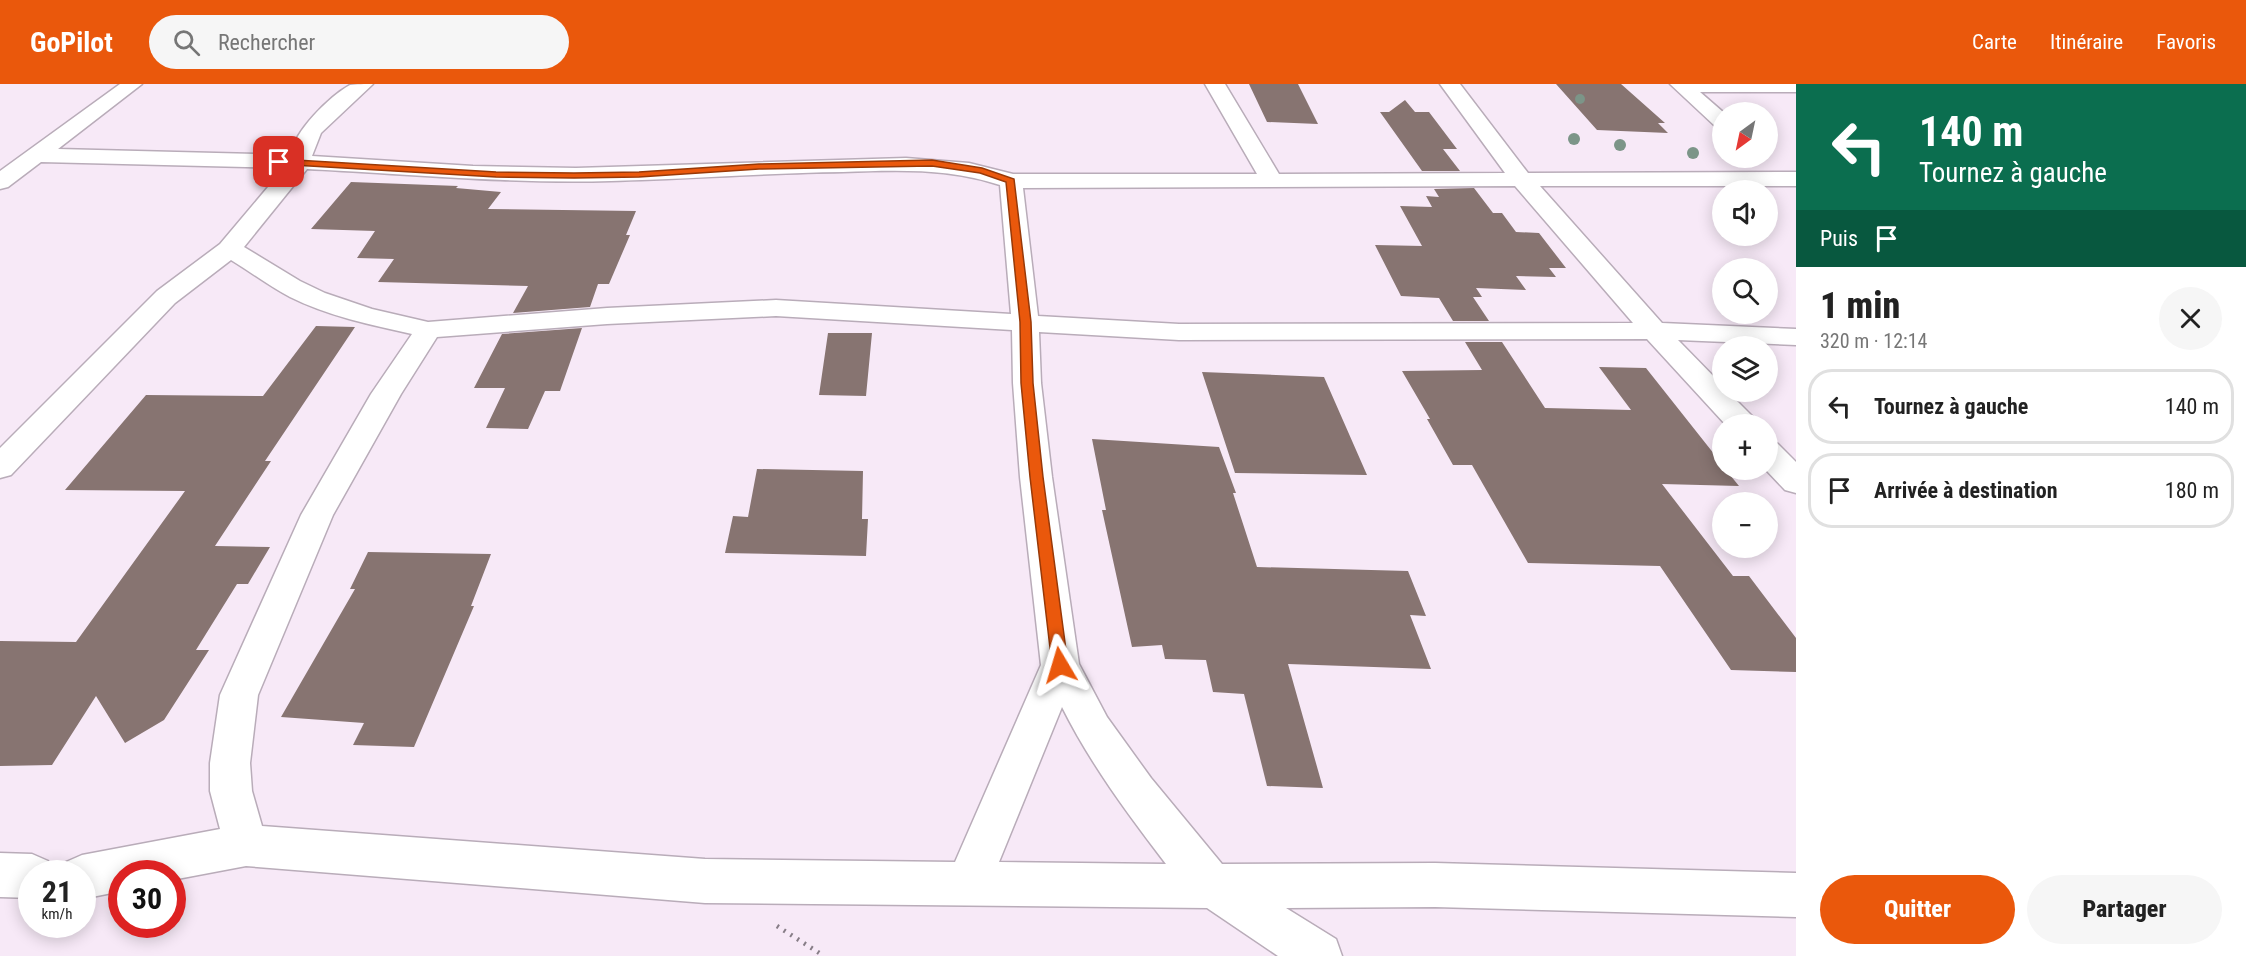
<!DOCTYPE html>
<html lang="fr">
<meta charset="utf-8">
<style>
body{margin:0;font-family:"Roboto Condensed",sans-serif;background:#f6f6f6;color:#222;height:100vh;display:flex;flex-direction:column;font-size:22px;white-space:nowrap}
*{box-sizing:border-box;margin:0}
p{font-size:20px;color:#767676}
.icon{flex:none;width:33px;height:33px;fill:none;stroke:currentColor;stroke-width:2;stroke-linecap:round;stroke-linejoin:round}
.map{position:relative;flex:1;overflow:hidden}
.panel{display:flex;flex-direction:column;background:#fff;width:450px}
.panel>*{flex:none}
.top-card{background:#0b6e4f;color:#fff;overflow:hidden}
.needle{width:39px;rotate:213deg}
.buttons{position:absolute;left:1712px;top:18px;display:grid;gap:12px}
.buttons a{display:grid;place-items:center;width:66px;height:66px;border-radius:50%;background:#fff;box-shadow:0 3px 15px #0003;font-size:30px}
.speed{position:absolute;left:18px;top:776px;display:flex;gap:12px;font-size:30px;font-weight:700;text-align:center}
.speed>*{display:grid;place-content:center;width:78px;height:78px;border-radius:50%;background:#fff;box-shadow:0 3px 15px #0003;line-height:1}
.speed small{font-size:15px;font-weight:400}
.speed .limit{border:9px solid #d22;background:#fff;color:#111}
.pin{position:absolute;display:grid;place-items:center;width:51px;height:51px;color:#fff;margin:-26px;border-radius:12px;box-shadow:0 3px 9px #0006}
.me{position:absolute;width:66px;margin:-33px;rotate:353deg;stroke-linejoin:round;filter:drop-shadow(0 0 4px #0008)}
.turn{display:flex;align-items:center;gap:21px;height:126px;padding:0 24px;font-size:27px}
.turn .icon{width:78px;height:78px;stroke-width:2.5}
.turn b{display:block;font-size:42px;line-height:51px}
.then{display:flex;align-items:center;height:57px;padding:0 24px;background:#0003;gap:12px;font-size:22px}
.round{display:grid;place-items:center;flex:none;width:63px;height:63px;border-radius:32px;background:#f6f6f6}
.overview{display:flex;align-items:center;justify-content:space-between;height:102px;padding:0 24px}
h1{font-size:36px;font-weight:800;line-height:45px}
.cta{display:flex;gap:12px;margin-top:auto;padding:12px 24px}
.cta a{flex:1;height:69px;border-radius:36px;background:#ea580c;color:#fff;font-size:24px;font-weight:800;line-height:69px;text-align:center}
.cta a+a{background:#f6f6f6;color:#222}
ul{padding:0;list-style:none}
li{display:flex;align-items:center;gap:18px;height:75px;margin:0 12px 9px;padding:0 12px;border:3px solid #e0e0e0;border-radius:24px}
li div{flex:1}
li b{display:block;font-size:22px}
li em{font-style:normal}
header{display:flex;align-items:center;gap:36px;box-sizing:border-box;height:84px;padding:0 30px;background:#ea580c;color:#fff}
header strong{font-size:28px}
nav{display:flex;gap:33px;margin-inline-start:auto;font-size:21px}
.search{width:420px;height:54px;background:#f6f6f6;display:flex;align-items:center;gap:15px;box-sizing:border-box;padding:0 21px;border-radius:33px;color:#767676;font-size:22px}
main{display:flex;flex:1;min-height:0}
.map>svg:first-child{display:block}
</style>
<header>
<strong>GoPilot</strong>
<div class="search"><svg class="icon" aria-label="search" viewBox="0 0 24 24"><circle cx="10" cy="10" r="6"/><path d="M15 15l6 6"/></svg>Rechercher</div>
<nav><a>Carte</a><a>Itinéraire</a><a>Favoris</a></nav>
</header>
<main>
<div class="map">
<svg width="1796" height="872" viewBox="0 0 1796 872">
<rect width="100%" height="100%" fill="#f7e9f7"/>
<path fill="#877471" d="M 1249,0 L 1298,0 L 1318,40 L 1267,38 Z
M 1556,0 L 1621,0 L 1665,39 L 1658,39 L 1668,49 L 1597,46 Z
M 1405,16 L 1415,28 L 1429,28 L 1457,65 L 1443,65 L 1460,87 L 1422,87 L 1380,28 L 1389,28 Z
M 351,98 L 458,102 L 456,104 L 501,108 L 488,125 L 636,127 L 626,151 L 630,151 L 609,200 L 598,200 L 590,223 L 513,229 L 528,202 L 378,198 L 394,175 L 357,174 L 375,147 L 311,145 Z
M 1474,104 L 1493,129 L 1502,129 L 1516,148 L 1539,149 L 1566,184 L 1549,184 L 1556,193 L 1516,192 L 1526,206 L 1476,204 L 1482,213 L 1473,213 L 1489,237 L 1453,237 L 1439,214 L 1401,212 L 1375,161 L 1422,162 L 1400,122 L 1432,123 L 1426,112 L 1439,113 L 1434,105 Z
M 316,242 L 355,243 L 265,377 L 271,377 L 215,462 L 270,463 L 248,500 L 237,500 L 196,566 L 209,566 L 164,636 L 125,659 L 96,612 L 52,681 L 0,682 L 0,557 L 76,558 L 185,407 L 65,406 L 146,311 L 263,312 Z
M 582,244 L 560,307 L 545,307 L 528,345 L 486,344 L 505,304 L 474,304 L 502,250 Z
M 828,249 L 872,249 L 866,312 L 819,311 Z
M 1465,258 L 1502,258 L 1545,324 L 1631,326 L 1599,283 L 1646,284 L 1722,380 L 1722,386 L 1726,386 L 1739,402 L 1662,400 L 1733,492 L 1749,492 L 1796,554 L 1796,588 L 1731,586 L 1660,482 L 1528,479 L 1472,381 L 1453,381 L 1427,335 L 1430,335 L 1402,287 L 1482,286 Z
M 1202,288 L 1324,293 L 1367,391 L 1235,389 Z
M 1092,355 L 1219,363 L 1236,409 L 1233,409 L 1257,483 L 1408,487 L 1426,532 L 1410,531 L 1431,585 L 1288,580 L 1323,704 L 1267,702 L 1244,610 L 1213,608 L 1206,576 L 1165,575 L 1162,561 L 1132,563 L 1102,426 L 1106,426 Z
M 757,385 L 863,387 L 862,435 L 868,435 L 866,472 L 725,469 L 733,432 L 748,433 Z
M 368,468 L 491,470 L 471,522 L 474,522 L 414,663 L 353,661 L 364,639 L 281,633 L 355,505 L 350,505 Z"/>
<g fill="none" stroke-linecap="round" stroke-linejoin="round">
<g stroke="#b9acb9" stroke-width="3">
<path id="minor" d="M 120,0 L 142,0 L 58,65 L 291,71 C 293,48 330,12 350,1 C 355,0 366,0 373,0 L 321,49 L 312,72 L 473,82 L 576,84 L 906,74 L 969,79 L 1013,90 L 1257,90 L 1205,0 L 1225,0 L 1279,90 L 1505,89 L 1440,0 L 1460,0 L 1528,89 L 1796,88 L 1796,102 L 1540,102 L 1662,239 L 1796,245 L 1796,261 L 1678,256 L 1722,301 L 1722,308 L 1728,308 L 1753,333 L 1757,340 L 1725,340 L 1647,255 L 1179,256 L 1039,248 L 1041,299 L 1052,393 L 1079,580 L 1107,633 L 1151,694 L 1222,780 L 1435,779 L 1796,789 L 1796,833 L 1435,823 L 1286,824 L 1336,855 L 1342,872 L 1278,872 L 1207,824 L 705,819 L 246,782 L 172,796 L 172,789 L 122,789 L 122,807 L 82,815 L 82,789 L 62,789 L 66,778 L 82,771 L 220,745 L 210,707 L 210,679 L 220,611 L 301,431 L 371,310 L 412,250 C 371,241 328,232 290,213 C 269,202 251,188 231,176 L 175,219 L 11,391 L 0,394 L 0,364 L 157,207 L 220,160 L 284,84 L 41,78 L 8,103 L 0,105 L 0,87 ZM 307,85 C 408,90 509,100 611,97 C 688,95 765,89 843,88 C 896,86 949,84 1000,101 L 1011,230 L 776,216 L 607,224 L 428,238 L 372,225 L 325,209 L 300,197 L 244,163 ZM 1515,102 L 1633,239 L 1179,240 L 1038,232 L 1023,104 ZM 776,232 L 1012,246 L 1013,299 L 1020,393 L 1041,581 L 955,778 L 705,775 L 262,742 L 252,707 L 250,679 L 258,611 L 333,431 L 401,310 L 437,253 L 607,240 ZM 1062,623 C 1090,679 1127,729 1166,780 L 999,778 Z
M 1670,0 L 1796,0 L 1796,8 L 1700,8 L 1723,28 L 1722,44 L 1715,42 Z
M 1767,356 L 1778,360 L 1796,378 L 1796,409 L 1785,406 L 1766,386 Z
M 0,769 L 32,770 L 48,777 L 53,789 L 32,789 L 32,814 L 0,813 Z"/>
</g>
<path stroke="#877d87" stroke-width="4.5" stroke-dasharray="2 6" stroke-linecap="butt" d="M 777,842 L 824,872"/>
<use href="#minor" fill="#fff" fill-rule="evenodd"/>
</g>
<g fill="#7c9588">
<circle cx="1580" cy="15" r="5"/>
<circle cx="1574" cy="55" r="6"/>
<circle cx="1620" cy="61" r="6"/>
<circle cx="1693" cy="69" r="6"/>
</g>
<path fill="#ea580c" stroke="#983908" stroke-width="1.5" d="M 279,75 L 496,88 L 574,89 L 639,88 L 759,80 L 932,76 L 982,84 L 1014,95 L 1031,238 L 1033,299 L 1043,393 L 1068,581 L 1066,585 L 1060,587 L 1055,585 L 1052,581 L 1030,393 L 1021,299 L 1020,238 L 1006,98 L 980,89 L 932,82 L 759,85 L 639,93 L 574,94 L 496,93 L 276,80 L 274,78 Z"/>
</svg>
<div class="buttons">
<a><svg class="needle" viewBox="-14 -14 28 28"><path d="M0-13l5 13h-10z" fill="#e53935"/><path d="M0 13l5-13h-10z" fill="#767676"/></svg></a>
<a><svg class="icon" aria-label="sound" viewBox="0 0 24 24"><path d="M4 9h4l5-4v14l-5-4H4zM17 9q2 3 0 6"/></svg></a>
<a><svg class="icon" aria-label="search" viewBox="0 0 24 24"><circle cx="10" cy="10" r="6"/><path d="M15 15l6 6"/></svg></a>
<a><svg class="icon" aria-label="layers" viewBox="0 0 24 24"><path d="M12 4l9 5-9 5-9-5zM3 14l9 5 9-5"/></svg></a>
<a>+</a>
<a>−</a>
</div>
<div class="speed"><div>21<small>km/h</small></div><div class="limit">30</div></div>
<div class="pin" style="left:279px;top:78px;background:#d93025"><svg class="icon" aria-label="arrive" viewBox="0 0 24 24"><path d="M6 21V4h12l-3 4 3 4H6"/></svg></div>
<svg class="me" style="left:1060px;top:581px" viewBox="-20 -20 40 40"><path d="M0-17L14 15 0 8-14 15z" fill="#ea580c" stroke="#fff" stroke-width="4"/></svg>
</div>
<section class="panel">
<div class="top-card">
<div class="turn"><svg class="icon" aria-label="left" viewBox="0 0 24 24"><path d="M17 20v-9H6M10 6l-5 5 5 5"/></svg><div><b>140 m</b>Tournez à gauche</div></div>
<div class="then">Puis<svg class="icon" aria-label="arrive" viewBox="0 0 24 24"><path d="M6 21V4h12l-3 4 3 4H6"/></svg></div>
</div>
<div class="overview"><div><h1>1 min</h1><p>320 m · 12:14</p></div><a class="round"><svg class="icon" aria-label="close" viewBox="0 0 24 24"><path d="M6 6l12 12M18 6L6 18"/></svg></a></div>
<ul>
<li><svg class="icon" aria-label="left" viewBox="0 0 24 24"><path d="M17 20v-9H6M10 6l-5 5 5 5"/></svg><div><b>Tournez à gauche</b></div><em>140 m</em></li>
<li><svg class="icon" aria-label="arrive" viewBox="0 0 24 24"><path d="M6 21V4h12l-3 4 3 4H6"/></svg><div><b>Arrivée à destination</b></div><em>180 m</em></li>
</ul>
<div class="cta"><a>Quitter</a><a>Partager</a></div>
</section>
</main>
